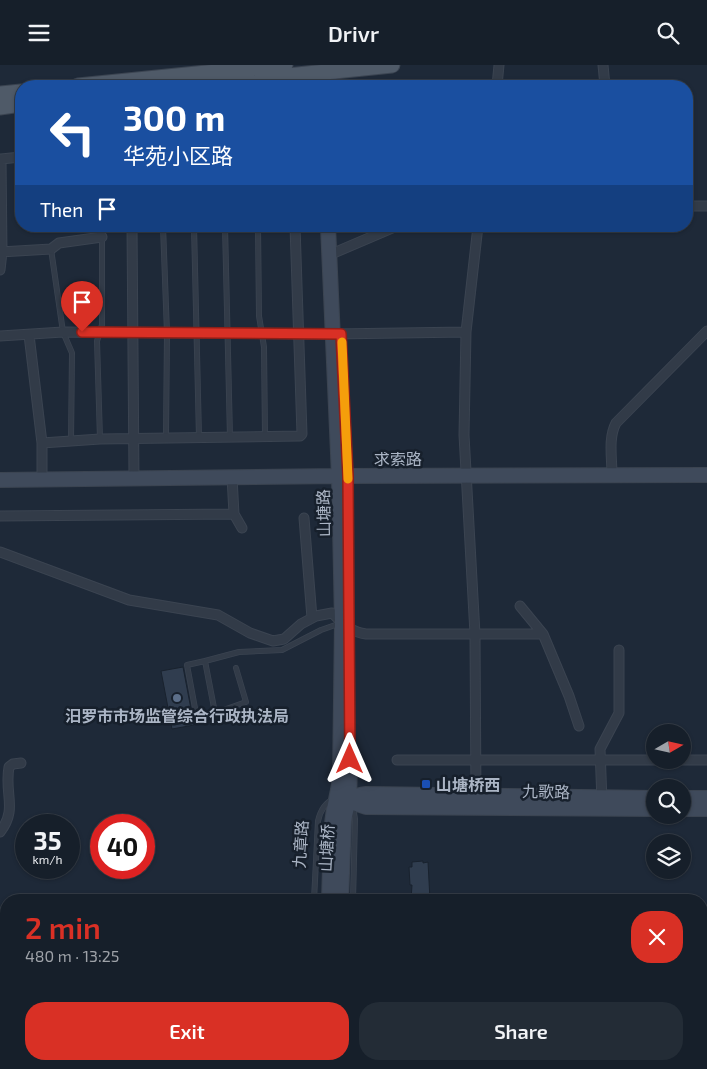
<!DOCTYPE html>
<meta charset="utf-8">
<style>
body{margin:0;font-family:"Exo 2","Noto Sans SC",sans-serif;background:#232c36;color:#f1f3f6;height:100vh;display:flex;flex-direction:column;font-size:19px;white-space:nowrap}
*{box-sizing:border-box;margin:0}
p{font-size:16px;color:#9ea2a8}
.icon{flex:none;width:28px;height:28px;fill:none;stroke:currentColor;stroke-width:2;stroke-linecap:round;stroke-linejoin:round}
.map{position:relative;flex:1;overflow:hidden}
.sheet{position:absolute;left:0px;top:829px;width:708px;height:176px;display:flex;flex-direction:column;background:#161f2a;border-radius:20px 20px 0 0;box-shadow:0 1px 4px #0004,0 0 0 1px #353d47}
.sheet>*{flex:none}
.top-card{position:absolute;left:15px;top:15px;width:678px;height:152px;border-radius:20px;box-shadow:0 1px 4px #0004,0 0 0 1px #353d47;background:#1a4fa0;color:#fff;overflow:hidden}
.needle{width:32px;rotate:81deg}
.controls{position:absolute;left:646px;top:659px;display:grid;gap:10px}
.controls a{display:grid;place-items:center;width:45px;height:45px;border-radius:50%;background:#161f2a;box-shadow:0 1px 4px #0004,0 0 0 1px #353d47;font-size:25px}
.speed{position:absolute;left:15px;top:749px;display:flex;gap:10px;font-size:25px;font-weight:700;text-align:center}
.speed>*{display:grid;place-content:center;width:65px;height:65px;border-radius:50%;background:#161f2a;box-shadow:0 1px 4px #0004,0 0 0 1px #353d47;line-height:1}
.speed small{font-size:12px;font-weight:400}
.speed .limit{border:8px solid #d22;background:#fff;color:#111}
.pin{position:absolute;display:grid;place-items:center;width:42px;height:42px;color:#fff;margin:-51px -21px;border-radius:50% 50% 50% 0;rotate:-45deg;box-shadow:0 0 5px #0007}
.pin .icon{rotate:45deg}
.me{position:absolute;width:55px;margin:-28px;rotate:0deg;stroke-linejoin:round;filter:drop-shadow(0 0 4px #0008)}
.turn{display:flex;align-items:center;gap:18px;height:105px;padding:0 25px;font-size:22px}
.turn .icon{width:65px;height:65px;stroke-width:2.5}
.turn b{display:block;font-size:35px;line-height:42px}
.then{display:flex;align-items:center;height:48px;padding:0 25px;background:#0003;gap:10px;font-size:19px}
.round{display:grid;place-items:center;flex:none;width:52px;height:52px;border-radius:20px;background:#232c36}
.summary{display:flex;align-items:center;justify-content:space-between;height:85px;padding:0 25px}
h1{font-size:30px;font-weight:600;line-height:38px;color:#d93025}
.primary-button{display:flex;gap:10px;margin-top:auto;padding:10px 25px}
.primary-button a{flex:1;height:58px;border-radius:20px;background:#d93025;color:#fff;font-size:20px;font-weight:600;line-height:58px;text-align:center}
.primary-button a+a{background:#232c36;color:#f1f3f6}
header{display:flex;justify-content:space-between;align-items:center;height:65px;padding:0 25px;background:#161f2a;font-size:22px;font-weight:600}
.map>svg:first-child{display:block}
</style>
<header><svg class="icon" aria-label="menu" viewBox="0 0 24 24"><path d="M4 6h16M4 12h16M4 18h16"/></svg>Drivr<svg class="icon" aria-label="search" viewBox="0 0 24 24"><circle cx="10" cy="10" r="6"/><path d="M15 15l6 6"/></svg></header>
<div class="map">
<svg width="707" height="1004" viewBox="0 0 707 1004">
<rect width="100%" height="100%" fill="#1e2938"/>
<path fill="#303d4f" stroke="#19222e" d="M 183,602 L 194,660 L 172,664 L 161,606 Z
M 423,796 L 423,798 L 428,797 L 430,835 L 411,835 L 412,820 L 410,820 L 409,802 L 412,802 L 412,797 Z"/>
<g fill="none" stroke-linecap="round" stroke-linejoin="round">
<g stroke="#3b4451" stroke-width="6">
<path id="lane" d="M 163,161 L 167,268 L 166,372
M 194,161 L 199,372
M 225,161 L 230,372
M 258,161 L 259,251 L 264,282 L 265,372
M 51,184 L 63,267 L 72,288 L 71,376
M 100,374 L 97,276 L 102,260 L 102,161
M 205,596 L 187,600 L 197,654 L 215,648
M 236,603 L 246,637 L 215,648 L 205,596 L 239,587 L 282,585 L 321,565 L 341,558
M 353,742 L 355,754 L 353,835
M 314,835 L 318,756 C 320,747 324,738 334,734"/>
</g>
<g stroke="#3b4451" stroke-width="11">
<path id="street" d="M 603,0 L 605,21
M 497,21 L 499,0
M 686,141 L 707,141
M 132,161 L 134,414
M 0,187 L 51,184 L 59,178 L 102,172
M 329,190 L 397,161
M 0,205 L 2,187 L 1,94 L 21,92
M 29,270 L 42,378 L 42,416
M 0,271 L 63,267 L 334,269 L 466,267
M 42,378 L 100,374 L 300,371 L 302,369 L 295,161
M 612,410 C 612,393 608,373 616,358 L 707,266
M 232,412 L 234,449 L 242,463
M 0,451 L 234,449
M 304,453 L 312,553
M 0,487 L 129,535 L 218,550 L 250,568 L 273,576 L 284,574 L 301,559 L 316,551 L 332,548 C 343,558 350,567 366,569 L 543,569
M 520,541 L 543,569 L 569,631 L 579,661
M 397,695 L 655,695
M 682,695 L 707,695
M 476,735 L 475,569 L 464,370 L 466,267 L 478,161
M 602,736 L 600,684 L 619,648 L 619,585
M 0,767 C 18,744 4,729 9,702 L 13,699 L 21,698
M 416,999 L 429,1004"/>
</g>
<g stroke="#3b4451" stroke-width="16">
<path id="secondary" d="M 329,0 L 330,21
M 328,161 L 339,411 L 342,557 L 340,713 C 338,729 333,743 332,760 C 330,785 330,810 329,835
M 0,415 L 339,411 L 707,410
M 341,733 C 350,734 357,730 366,729 L 655,733
M 682,733 L 707,733
M 349,734 L 357,739 L 366,742 L 655,744
M 682,744 L 707,744
M 341,835 L 344,755 L 349,734 L 350,701
M 0,890 L 6,890
M 321,1004 L 321,999
M 332,1004 L 333,999"/>
</g>
<g stroke="#3b4451" stroke-width="17">
<path id="primary" d="M 78,21 L 285,0
M 193,21 L 392,0
M 0,29 L 21,27
M 0,42 L 21,39"/>
</g>
<use href="#lane" stroke="#323b48" stroke-width="4.5"/>
<use href="#street" stroke="#323b48" stroke-width="9"/>
<use href="#secondary" stroke="#3f4a5b" stroke-width="14"/>
<use href="#primary" stroke="#4f5a68" stroke-width="15"/>
</g>
<g fill="none" stroke-linecap="round" stroke-linejoin="round">
<g stroke="#8d1f18" stroke-width="12">
<path id="route" d="M 82,267 L 341,269 L 348,411 L 350,694"/>
</g>
<use href="#route" stroke="#d93025" stroke-width="9"/>
<path stroke="#f59e0b" stroke-width="9" d="M 342,277 L 348,414"/>
</g>
<circle fill="#5c6f8a" stroke="#17202c" stroke-width="2" cx="177" cy="633" r="5"/>
<rect fill="#1a4fb4" stroke="#17202c" stroke-width="2" x="421" y="714" width="10" height="10" rx="2.5"/>
<g text-anchor="middle" dominant-baseline="central" stroke-width="5" stroke-linejoin="round" paint-order="stroke">
<g font-size="16" fill="#abb5c5" stroke="#17202c">
<text x="398" y="393">求索路</text>
<text transform="translate(323 448) rotate(-91)">山塘路</text>
<text transform="translate(546 726) rotate(1)">九歌路</text>
<text transform="translate(300 779) rotate(-86)">九章路</text>
<text transform="translate(326 783) rotate(-87)">山塘桥</text>
</g>
<g font-size="16" font-weight="bold" fill="#abb5c5" stroke="#17202c">
<text x="177" y="650">汨罗市市场监管综合行政执法局</text>
<text x="436" y="719" text-anchor="start">山塘桥西</text>
</g>
</g>
</svg>
<div class="controls">
<a><svg class="needle" viewBox="-14 -14 28 28"><path d="M0-13l5 13h-10z" fill="#e53935"/><path d="M0 13l5-13h-10z" fill="#9ea2a8"/></svg></a>
<a><svg class="icon" aria-label="search" viewBox="0 0 24 24"><circle cx="10" cy="10" r="6"/><path d="M15 15l6 6"/></svg></a>
<a><svg class="icon" aria-label="layers" viewBox="0 0 24 24"><path d="M12 4l9 5-9 5-9-5zM3 14l9 5 9-5"/></svg></a>
</div>
<div class="speed"><div>35<small>km/h</small></div><div class="limit">40</div></div>
<div class="pin" style="left:82px;top:267px;background:#d93025"><svg class="icon" aria-label="arrive" viewBox="0 0 24 24"><path d="M6 21V4h12l-3 4 3 4H6"/></svg></div>
<svg class="me" style="left:350px;top:694px" viewBox="-20 -20 40 40"><path d="M0-17L14 15 0 8-14 15z" fill="#d93025" stroke="#fff" stroke-width="4"/></svg>
<div class="top-card">
<div class="turn"><svg class="icon" aria-label="left" viewBox="0 0 24 24"><path d="M17 20v-9H6M10 6l-5 5 5 5"/></svg><div><b>300 m</b>华苑小区路</div></div>
<div class="then">Then<svg class="icon" aria-label="arrive" viewBox="0 0 24 24"><path d="M6 21V4h12l-3 4 3 4H6"/></svg></div>
</div>
<section class="sheet">
<div class="summary"><div><h1>2 min</h1><p>480 m · 13:25</p></div><a class="round" style="background:#d93025;color:#fff"><svg class="icon" aria-label="close" viewBox="0 0 24 24"><path d="M6 6l12 12M18 6L6 18"/></svg></a></div>
<div class="primary-button"><a>Exit</a><a>Share</a></div>
</section>
</div>
